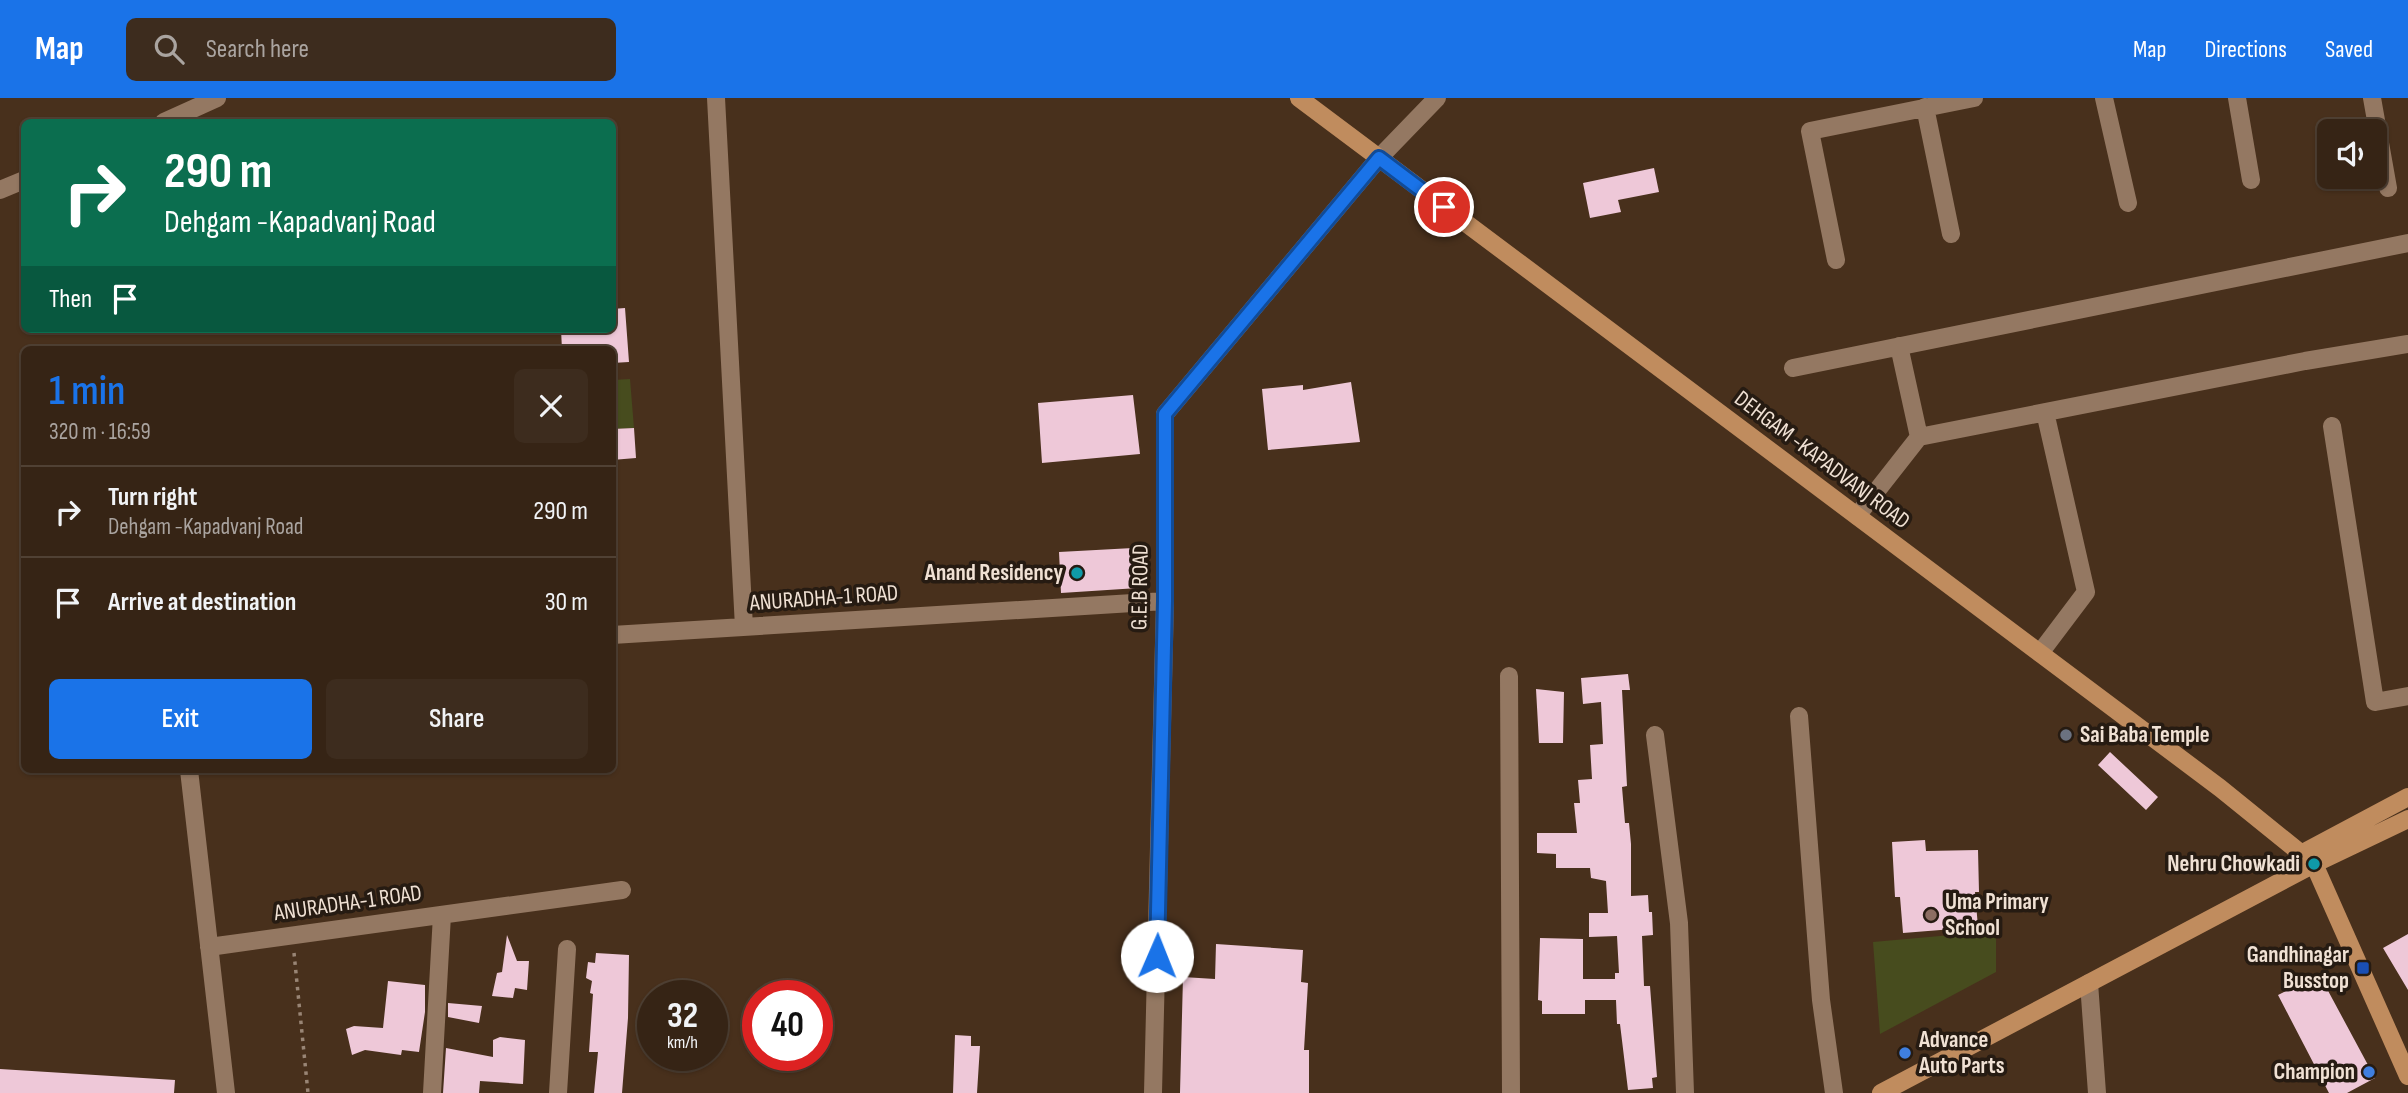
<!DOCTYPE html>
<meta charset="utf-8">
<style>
body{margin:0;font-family:"Sofia Sans Condensed",sans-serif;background:#3d2c1e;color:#f1f3f6;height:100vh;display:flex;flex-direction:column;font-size:26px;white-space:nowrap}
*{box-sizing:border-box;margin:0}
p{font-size:23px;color:#aaa4a0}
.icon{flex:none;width:38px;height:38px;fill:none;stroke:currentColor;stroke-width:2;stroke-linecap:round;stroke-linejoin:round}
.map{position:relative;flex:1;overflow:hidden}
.drawer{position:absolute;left:21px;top:248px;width:595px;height:427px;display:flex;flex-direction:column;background:#362415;border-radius:10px;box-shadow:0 2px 5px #0004,0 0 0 2px #504134}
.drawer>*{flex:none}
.banner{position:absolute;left:21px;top:21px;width:595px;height:214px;border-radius:10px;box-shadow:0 2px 5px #0004,0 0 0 2px #504134;background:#0b6e4f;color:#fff;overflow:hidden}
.buttons{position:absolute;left:2317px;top:21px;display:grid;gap:14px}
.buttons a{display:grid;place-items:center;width:70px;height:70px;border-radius:10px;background:#362415;box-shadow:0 2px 5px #0004,0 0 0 2px #504134;font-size:35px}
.speed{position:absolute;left:637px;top:882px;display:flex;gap:14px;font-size:35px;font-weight:700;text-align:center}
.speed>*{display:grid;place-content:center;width:91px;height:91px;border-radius:50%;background:#362415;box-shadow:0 2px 5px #0004,0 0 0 2px #504134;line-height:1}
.speed small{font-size:18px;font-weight:400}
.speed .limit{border:10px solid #d22;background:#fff;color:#111}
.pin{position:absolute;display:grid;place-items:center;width:60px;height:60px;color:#fff;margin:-30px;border:4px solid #fff;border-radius:50%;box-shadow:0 2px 7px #0007}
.me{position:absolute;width:77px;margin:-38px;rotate:1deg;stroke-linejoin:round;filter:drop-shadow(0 0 5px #0008)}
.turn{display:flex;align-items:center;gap:24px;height:147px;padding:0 28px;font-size:32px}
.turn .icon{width:91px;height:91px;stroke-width:2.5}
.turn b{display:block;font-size:49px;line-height:60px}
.then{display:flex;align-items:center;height:66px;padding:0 28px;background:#0003;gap:14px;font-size:26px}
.round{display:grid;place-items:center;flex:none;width:74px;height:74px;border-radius:10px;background:#3d2c1e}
.overview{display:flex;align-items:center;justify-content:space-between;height:119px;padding:0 28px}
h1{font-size:42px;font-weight:600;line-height:52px;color:#1a73e8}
.action{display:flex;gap:14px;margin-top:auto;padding:14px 28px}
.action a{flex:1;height:80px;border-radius:10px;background:#1a73e8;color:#fff;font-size:28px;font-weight:600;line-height:80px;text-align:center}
.action a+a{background:#3d2c1e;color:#f1f3f6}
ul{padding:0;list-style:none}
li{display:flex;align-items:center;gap:21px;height:91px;padding:0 28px;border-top:2px solid #504134}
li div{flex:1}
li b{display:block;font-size:26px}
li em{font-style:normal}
header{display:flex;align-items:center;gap:42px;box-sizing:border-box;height:98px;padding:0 35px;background:#1a73e8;color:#fff}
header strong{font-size:33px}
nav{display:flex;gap:38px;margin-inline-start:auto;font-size:24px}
.search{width:490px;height:63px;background:#3d2c1e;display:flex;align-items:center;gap:18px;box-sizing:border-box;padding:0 24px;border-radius:10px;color:#aaa4a0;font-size:26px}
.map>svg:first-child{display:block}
</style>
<header>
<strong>Map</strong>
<div class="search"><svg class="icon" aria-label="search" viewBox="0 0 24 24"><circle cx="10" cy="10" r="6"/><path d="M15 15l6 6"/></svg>Search here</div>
<nav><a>Map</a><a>Directions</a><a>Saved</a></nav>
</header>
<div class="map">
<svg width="2408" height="995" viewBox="0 0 2408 995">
<rect width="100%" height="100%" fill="#48301c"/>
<path fill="#474c1e" d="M 630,281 L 634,330 L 613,331 L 613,282 Z
M 1996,833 L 1996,874 L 1880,936 L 1873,844 Z"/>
<path fill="#eec8d8" d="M 1654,70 L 1659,94 L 1618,102 L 1621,114 L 1590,120 L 1583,85 Z
M 625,210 L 629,264 L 612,265 L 612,252 L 562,252 L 561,231 L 612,231 L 612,211 Z
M 1351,284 L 1360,344 L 1268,352 L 1262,291 L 1303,287 L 1303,292 Z
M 1133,297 L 1140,356 L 1042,365 L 1038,305 Z
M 634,330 L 636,360 L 612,362 L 612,331 Z
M 1133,450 L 1138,490 L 1061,495 L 1059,454 Z
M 1628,576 L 1630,592 L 1622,592 L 1627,688 L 1622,689 L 1625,725 L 1629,725 L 1631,746 L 1631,798 L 1648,797 L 1649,814 L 1652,814 L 1653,837 L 1642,838 L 1644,888 L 1650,888 L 1657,979 L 1652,980 L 1653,990 L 1628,992 L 1620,926 L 1617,926 L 1616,902 L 1585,902 L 1585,916 L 1542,916 L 1542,903 L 1538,902 L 1540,840 L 1583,841 L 1583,881 L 1615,881 L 1615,875 L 1619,875 L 1617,838 L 1589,839 L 1589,815 L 1608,815 L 1606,783 L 1591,780 L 1590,770 L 1556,770 L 1556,756 L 1537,755 L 1537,735 L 1577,735 L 1574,705 L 1580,705 L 1578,682 L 1592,681 L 1590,647 L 1603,646 L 1601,604 L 1583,606 L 1581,580 Z
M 1536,591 L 1564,594 L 1563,645 L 1539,645 Z
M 2110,654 L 2158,699 L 2146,712 L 2098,667 Z
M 1925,742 L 1926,753 L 1978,752 L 1979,794 L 1975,794 L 1978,829 L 1903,835 L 1900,799 L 1895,799 L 1892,744 Z
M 2408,836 L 2408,892 L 2383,850 Z
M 507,837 L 517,863 L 529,863 L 527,892 L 515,890 L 513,900 L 492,898 L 497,875 L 502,874 Z
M 1216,846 L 1303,852 L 1301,884 L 1308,885 L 1304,952 L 1309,952 L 1309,995 L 1180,995 L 1183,879 L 1215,881 Z
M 596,855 L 629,857 L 628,920 L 622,995 L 594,995 L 598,954 L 589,954 L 593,896 L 590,895 L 592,883 L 586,880 L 588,864 L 595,865 Z
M 2319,876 L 2375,980 L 2347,995 L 2329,995 L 2278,897 Z
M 388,883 L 425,887 L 425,914 L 419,954 L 402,952 L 401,957 L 365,952 L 352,957 L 346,931 L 354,928 L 383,930 Z
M 448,905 L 482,908 L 479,925 L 448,919 Z
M 955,937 L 971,938 L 971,948 L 980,948 L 977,995 L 953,995 Z
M 500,939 L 525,942 L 523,986 L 480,983 L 479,995 L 443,995 L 446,950 L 493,959 L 493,942 Z
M 0,971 L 175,982 L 174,995 L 0,995 Z"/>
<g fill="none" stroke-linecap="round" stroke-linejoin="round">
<path stroke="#998575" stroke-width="3.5" stroke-dasharray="3.5 5" stroke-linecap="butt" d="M 294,855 L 308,995"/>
<path stroke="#947862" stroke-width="18" d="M 716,0 L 744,529
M 2104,0 L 2128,105
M 2237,0 L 2251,82
M 2372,0 L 2388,90
M 1925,9 L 1951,136
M 164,24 L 217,0
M 0,92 L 24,82
M 1836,162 L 1810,33 L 1974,0
M 1793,270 L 2408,145
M 2332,328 L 2375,604 L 2408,598
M 1919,339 L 2305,263 L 2408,246
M 1857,418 L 1919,339 L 1899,248
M 612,537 L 1165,503
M 2040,555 L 2086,494 L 2045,314
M 1509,578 L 1511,995
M 1799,618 L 1821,902 L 1834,995
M 1655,637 L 1679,825 L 1685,995
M 189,672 L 226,995
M 209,849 L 622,792
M 2089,885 L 2097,995
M 432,995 L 442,817
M 558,995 L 567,851
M 1153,995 L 1165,503 L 1165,316 L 1379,60 L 1437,0"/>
<path stroke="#c08c5e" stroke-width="18" d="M 1299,0 L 2220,690 L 2314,766 L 2408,978
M 2301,756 L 2408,699
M 1881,995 L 2314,766 L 2408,721"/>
</g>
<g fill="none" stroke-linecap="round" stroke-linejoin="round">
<g stroke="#114b97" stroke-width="18">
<path id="route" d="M 1157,858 L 1165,503 L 1165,316 L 1379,60 L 1444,109"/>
</g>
<use href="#route" stroke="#1a73e8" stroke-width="12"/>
</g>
<g fill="#0f9aa8" stroke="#261b12" stroke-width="2.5">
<circle cx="1077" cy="475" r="7"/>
<circle cx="2314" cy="766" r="7"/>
</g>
<circle fill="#6b7280" stroke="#261b12" stroke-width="2.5" cx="2066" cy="637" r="7"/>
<circle fill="#8d6e63" stroke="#261b12" stroke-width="2.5" cx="1931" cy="817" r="7"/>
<rect fill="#1a4fb4" stroke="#261b12" stroke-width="2.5" x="2356" y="863" width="14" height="14" rx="3.5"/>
<g fill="#3f7fe0" stroke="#261b12" stroke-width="2.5">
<circle cx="1905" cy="955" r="7"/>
<circle cx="2369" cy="974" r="7"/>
</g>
<g text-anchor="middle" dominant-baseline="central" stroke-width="7" stroke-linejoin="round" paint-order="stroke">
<g font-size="23" fill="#f0e1d4" stroke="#261b12">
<text transform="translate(1822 362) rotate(37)">DEHGAM -KAPADVANJ ROAD</text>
<text transform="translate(1140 489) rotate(-89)">G.E.B ROAD</text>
<text transform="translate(824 500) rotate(-4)">ANURADHA-1 ROAD</text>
<text transform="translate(348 805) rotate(-8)">ANURADHA-1 ROAD</text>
</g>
<g font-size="23" font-weight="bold" fill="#f0e1d4" stroke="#261b12" text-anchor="end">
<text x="1063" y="475">Anand Residency</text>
<text x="2080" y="637" text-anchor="start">Sai Baba Temple</text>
<text x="2300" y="766">Nehru Chowkadi</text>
<text x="1945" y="804" text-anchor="start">Uma Primary<tspan x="1945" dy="26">School</tspan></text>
<text x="2349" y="857">Gandhinagar<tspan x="2349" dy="26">Busstop</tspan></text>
<text x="1919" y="942" text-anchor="start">Advance<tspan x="1919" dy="26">Auto Parts</tspan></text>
<text x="2355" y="974">Champion</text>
</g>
</g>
</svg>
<div class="buttons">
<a><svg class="icon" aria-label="sound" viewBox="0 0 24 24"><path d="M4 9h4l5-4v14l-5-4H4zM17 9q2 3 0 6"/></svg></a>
</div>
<div class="speed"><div>32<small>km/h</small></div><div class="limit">40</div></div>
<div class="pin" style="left:1444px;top:109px;background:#d93025"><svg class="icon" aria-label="arrive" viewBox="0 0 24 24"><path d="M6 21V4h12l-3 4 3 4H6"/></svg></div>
<svg class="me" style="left:1157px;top:858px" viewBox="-20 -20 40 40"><circle r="19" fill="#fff"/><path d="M0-13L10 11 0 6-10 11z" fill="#1a73e8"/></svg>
<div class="banner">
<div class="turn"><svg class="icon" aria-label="right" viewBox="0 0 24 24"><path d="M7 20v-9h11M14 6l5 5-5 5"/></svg><div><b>290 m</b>Dehgam -Kapadvanj Road</div></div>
<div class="then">Then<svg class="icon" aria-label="arrive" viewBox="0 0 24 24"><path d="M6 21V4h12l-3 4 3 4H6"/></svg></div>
</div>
<section class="drawer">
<div class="overview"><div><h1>1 min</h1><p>320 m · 16:59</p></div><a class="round"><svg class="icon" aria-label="close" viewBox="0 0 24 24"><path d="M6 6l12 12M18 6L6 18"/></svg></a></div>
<ul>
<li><svg class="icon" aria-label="right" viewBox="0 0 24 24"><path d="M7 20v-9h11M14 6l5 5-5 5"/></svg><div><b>Turn right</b><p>Dehgam -Kapadvanj Road</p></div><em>290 m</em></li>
<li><svg class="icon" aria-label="arrive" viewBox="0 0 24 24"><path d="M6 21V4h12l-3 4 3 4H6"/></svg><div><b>Arrive at destination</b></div><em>30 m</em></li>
</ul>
<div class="action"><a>Exit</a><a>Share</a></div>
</section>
</div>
